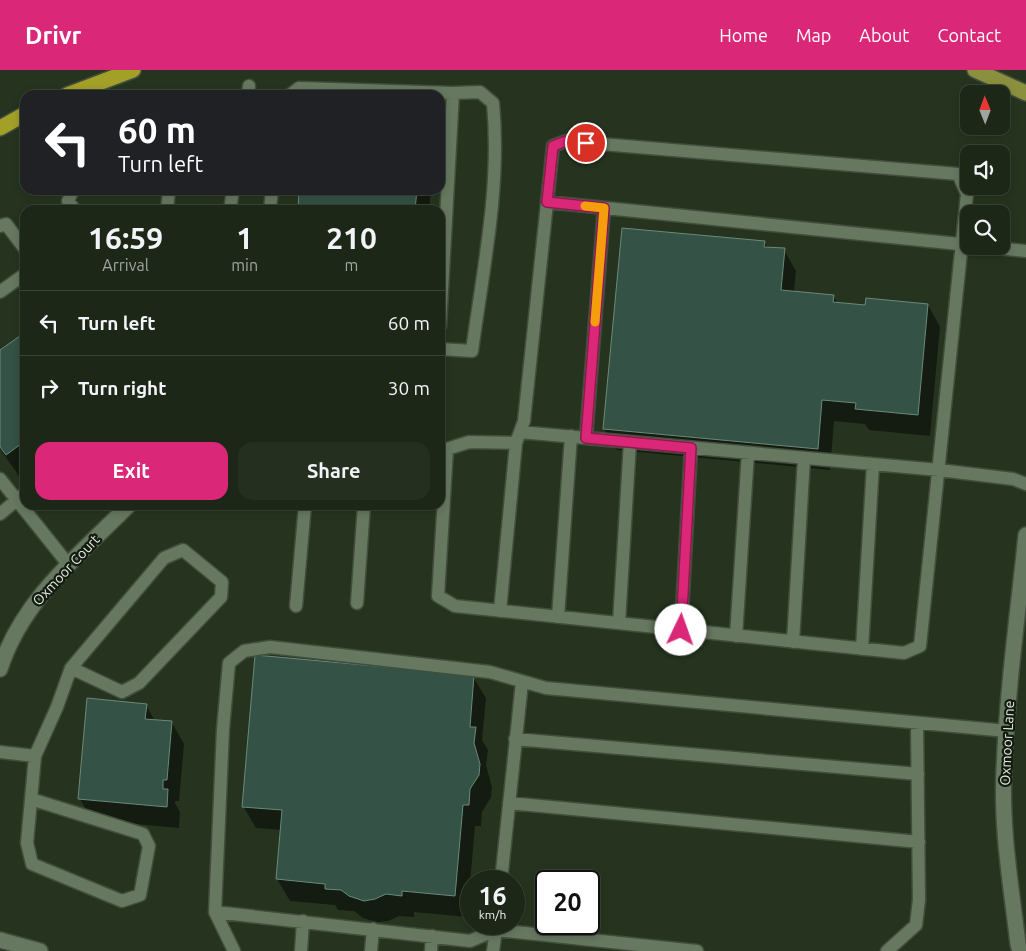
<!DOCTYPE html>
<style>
body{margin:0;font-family:Ubuntu,sans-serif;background:#252f20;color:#f1f3f6;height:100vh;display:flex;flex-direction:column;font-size:19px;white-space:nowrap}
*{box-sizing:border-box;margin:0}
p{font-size:16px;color:#a0a5a1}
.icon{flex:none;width:28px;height:28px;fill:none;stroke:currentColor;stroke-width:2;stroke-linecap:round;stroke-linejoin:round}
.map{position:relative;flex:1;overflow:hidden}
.panel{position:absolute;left:20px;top:135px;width:425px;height:305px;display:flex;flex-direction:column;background:#1c2717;border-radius:15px;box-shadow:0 2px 8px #0003,0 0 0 1px #3a4436}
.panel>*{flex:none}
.top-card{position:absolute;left:20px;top:20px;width:425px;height:105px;border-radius:15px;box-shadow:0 2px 8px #0003,0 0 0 1px #3a4436;background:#202124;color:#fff;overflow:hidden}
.needle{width:32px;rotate:359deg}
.fabs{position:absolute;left:960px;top:15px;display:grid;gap:10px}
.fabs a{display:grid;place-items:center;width:50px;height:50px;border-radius:10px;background:#1c2717;box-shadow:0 2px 8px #0003,0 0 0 1px #3a4436;font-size:25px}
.speed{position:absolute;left:460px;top:800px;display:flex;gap:10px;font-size:25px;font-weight:700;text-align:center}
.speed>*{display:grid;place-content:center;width:65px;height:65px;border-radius:50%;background:#1c2717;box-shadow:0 2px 8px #0003,0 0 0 1px #3a4436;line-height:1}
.speed small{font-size:12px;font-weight:400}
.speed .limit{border:2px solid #111;border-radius:8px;background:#fff;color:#111}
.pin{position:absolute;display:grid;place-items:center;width:42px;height:42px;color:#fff;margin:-21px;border:2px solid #fff;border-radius:50%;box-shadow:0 1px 5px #0007}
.me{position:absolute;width:55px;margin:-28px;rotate:3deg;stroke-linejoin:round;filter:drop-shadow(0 0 4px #0008)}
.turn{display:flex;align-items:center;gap:18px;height:105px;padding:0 15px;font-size:22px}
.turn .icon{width:65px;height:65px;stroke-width:2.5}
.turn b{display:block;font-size:35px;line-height:42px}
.eta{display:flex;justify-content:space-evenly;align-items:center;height:85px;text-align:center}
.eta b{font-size:30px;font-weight:600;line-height:35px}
.primary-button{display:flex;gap:10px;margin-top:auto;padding:10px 15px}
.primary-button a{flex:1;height:58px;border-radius:15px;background:#db2777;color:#fff;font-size:20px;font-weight:600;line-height:58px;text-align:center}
.primary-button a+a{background:#252f20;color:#f1f3f6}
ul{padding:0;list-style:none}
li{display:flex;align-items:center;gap:15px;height:65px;padding:0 15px;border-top:1px solid #3a4436}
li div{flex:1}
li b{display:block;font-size:19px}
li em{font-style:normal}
header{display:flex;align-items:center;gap:30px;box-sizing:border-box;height:70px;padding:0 25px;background:#db2777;color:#fff}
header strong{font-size:24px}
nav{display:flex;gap:28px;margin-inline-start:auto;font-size:18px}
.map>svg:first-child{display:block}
</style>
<header>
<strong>Drivr</strong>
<nav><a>Home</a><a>Map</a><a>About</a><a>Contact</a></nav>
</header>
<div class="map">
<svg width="1026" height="881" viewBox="0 0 1026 881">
<rect width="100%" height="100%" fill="#26341f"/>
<path fill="#0007" d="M 301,120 L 431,120 L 429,140 L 299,140 Z
M 764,172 L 768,178 L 784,180 L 796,201 L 794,222 L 833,226 L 838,234 L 867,237 L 928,235 L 940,257 L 930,366 L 869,360 L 865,354 L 834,351 L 830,400 L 617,380 L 604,359 Z
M 25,276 L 25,401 L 19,406 L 0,379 L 0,282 Z
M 473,607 L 486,628 L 482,670 L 488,680 L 486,695 L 492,717 L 491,727 L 482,742 L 481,756 L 475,756 L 467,847 L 414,842 L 414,847 L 399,846 L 388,851 L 377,852 L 363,848 L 354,841 L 338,840 L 335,835 L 290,831 L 277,809 L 282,760 L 256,758 L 243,736 Z
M 146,635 L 155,651 L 172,653 L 184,674 L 179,731 L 175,731 L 175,733 L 180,742 L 179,758 L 92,750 L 80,729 Z"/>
<path fill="#345245" stroke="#6a8a7b" d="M 299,120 L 417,120 L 415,140 L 298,140 Z
M 622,158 L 765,171 L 764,177 L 785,178 L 781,220 L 834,225 L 833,232 L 865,235 L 866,228 L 928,234 L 918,345 L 855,339 L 856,333 L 822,330 L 818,379 L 603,359 Z
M 20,266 L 25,274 L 25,371 L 6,385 L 0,377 L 0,280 Z
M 255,585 L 474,605 L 470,657 L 476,657 L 474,673 L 480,694 L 479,705 L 470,719 L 469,735 L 463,735 L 455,826 L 402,821 L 402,826 L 386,824 L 375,829 L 364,831 L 349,826 L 341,820 L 325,819 L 325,814 L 276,809 L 282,740 L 242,737 Z
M 87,628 L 147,634 L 145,649 L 172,651 L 167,710 L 163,710 L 163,719 L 168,719 L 167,737 L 78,729 Z"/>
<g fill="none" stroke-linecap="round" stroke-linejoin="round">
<g stroke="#414e3c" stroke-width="15">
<path id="service" d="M 248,25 L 249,16
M 290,25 L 299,18 L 453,23 L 440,256
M 566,71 L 958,104 L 967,124 L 920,576 L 904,583 L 455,536 L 438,526 L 447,379 L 469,372 L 516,373 L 524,351 L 553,76 Z
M 73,120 L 68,131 L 75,140
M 547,132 L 969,175
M 167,140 L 169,120
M 230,140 L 233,120
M 270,140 L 272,120
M 0,156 L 6,154 L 25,179
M 977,176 L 1026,181
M 0,222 L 25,204
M 440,279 L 472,281 C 483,199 501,116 493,33 L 480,22 L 453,23
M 520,362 L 939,400 L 1013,409 L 1026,414
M 586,368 L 604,138
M 0,409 L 68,494
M 0,444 L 25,423
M 357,533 L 364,435
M 296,536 L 305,435
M 500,541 L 516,373
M 558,547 L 571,366
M 619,553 L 630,372
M 681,560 L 691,378
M 736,566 L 748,383
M 793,572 L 804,388
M 862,579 L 873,394
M 515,669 L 918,704
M 0,682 L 35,686
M 31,729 L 143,764 L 149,776 L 140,825 L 122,831 L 32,794 L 27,773 L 35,686 L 57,637 L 71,598 L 164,488 L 183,480 L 222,512 L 221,527 L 139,613 L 122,622 L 71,598
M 509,733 L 919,772
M 501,811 L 522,612
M 215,842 L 234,881
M 496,854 L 496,860 L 470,871 L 215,842 L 223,659 L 229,593 L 244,581 L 270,577 L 490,602 L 546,618 L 1007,661
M 301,881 L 303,851
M 371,881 L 373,859
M 431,881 L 432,866
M 493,881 L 496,860 L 697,881
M 887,881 L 916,855 L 919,830 L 917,653"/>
</g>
<g stroke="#414e3c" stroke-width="18">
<path id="minor" d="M 0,599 C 22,530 79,485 129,435
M 0,870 L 40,881
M 1020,881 L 1018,874 C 1011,816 1001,758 1004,700 C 1007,621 1018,543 1026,465"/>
</g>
<g stroke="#414e3c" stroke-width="18">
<path id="primary" d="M 975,0 L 1026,23"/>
</g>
<g stroke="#414e3c" stroke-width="18">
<path id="motorway" d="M 67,25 L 133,0
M 0,58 L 25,44"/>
</g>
<use href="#service" stroke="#677860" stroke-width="12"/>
<use href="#minor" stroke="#677860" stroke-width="15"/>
<use href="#primary" stroke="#8b903e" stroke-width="15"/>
<use href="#motorway" stroke="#a3a028" stroke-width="15"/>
</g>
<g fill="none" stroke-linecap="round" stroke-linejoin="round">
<g stroke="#8e194d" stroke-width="12">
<path id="route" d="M 586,73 L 566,71 L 553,76 L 547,132 L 604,138 L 586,368 L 691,378 L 681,560"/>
</g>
<use href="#route" stroke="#db2777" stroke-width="9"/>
<path stroke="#f59e0b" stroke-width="9" d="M 585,136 L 604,138 L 595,252"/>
</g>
<g text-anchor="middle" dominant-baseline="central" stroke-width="4.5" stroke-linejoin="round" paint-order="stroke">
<g font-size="14" fill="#e4eee0" stroke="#131a10">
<text transform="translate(66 500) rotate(-47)">Oxmoor Court</text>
<text transform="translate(1007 673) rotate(-87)">Oxmoor Lane</text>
</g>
</g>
</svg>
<div class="fabs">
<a><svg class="needle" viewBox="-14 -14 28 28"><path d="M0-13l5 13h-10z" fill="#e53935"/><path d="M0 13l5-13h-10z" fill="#a0a5a1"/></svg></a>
<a><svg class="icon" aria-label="sound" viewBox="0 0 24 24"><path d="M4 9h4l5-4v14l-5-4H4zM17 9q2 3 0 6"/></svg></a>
<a><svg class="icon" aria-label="search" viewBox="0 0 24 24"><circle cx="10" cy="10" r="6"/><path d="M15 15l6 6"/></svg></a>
</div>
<div class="speed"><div>16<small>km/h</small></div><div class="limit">20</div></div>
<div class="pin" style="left:586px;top:73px;background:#d93025"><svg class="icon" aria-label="arrive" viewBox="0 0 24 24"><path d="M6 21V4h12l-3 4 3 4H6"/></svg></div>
<svg class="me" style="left:681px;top:560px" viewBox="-20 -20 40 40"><circle r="19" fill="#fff"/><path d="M0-13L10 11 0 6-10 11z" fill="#db2777"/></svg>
<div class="top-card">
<div class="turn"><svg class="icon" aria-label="left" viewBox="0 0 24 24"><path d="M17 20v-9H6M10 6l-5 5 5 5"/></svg><div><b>60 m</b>Turn left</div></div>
</div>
<section class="panel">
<div class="eta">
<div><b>16:59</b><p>Arrival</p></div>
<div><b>1</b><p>min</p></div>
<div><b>210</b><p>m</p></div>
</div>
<ul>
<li><svg class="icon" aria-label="left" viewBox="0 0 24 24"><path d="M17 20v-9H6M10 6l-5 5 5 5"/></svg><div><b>Turn left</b></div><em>60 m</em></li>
<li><svg class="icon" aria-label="right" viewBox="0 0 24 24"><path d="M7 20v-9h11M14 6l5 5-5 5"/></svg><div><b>Turn right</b></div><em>30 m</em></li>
</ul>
<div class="primary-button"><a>Exit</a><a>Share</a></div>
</section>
</div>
